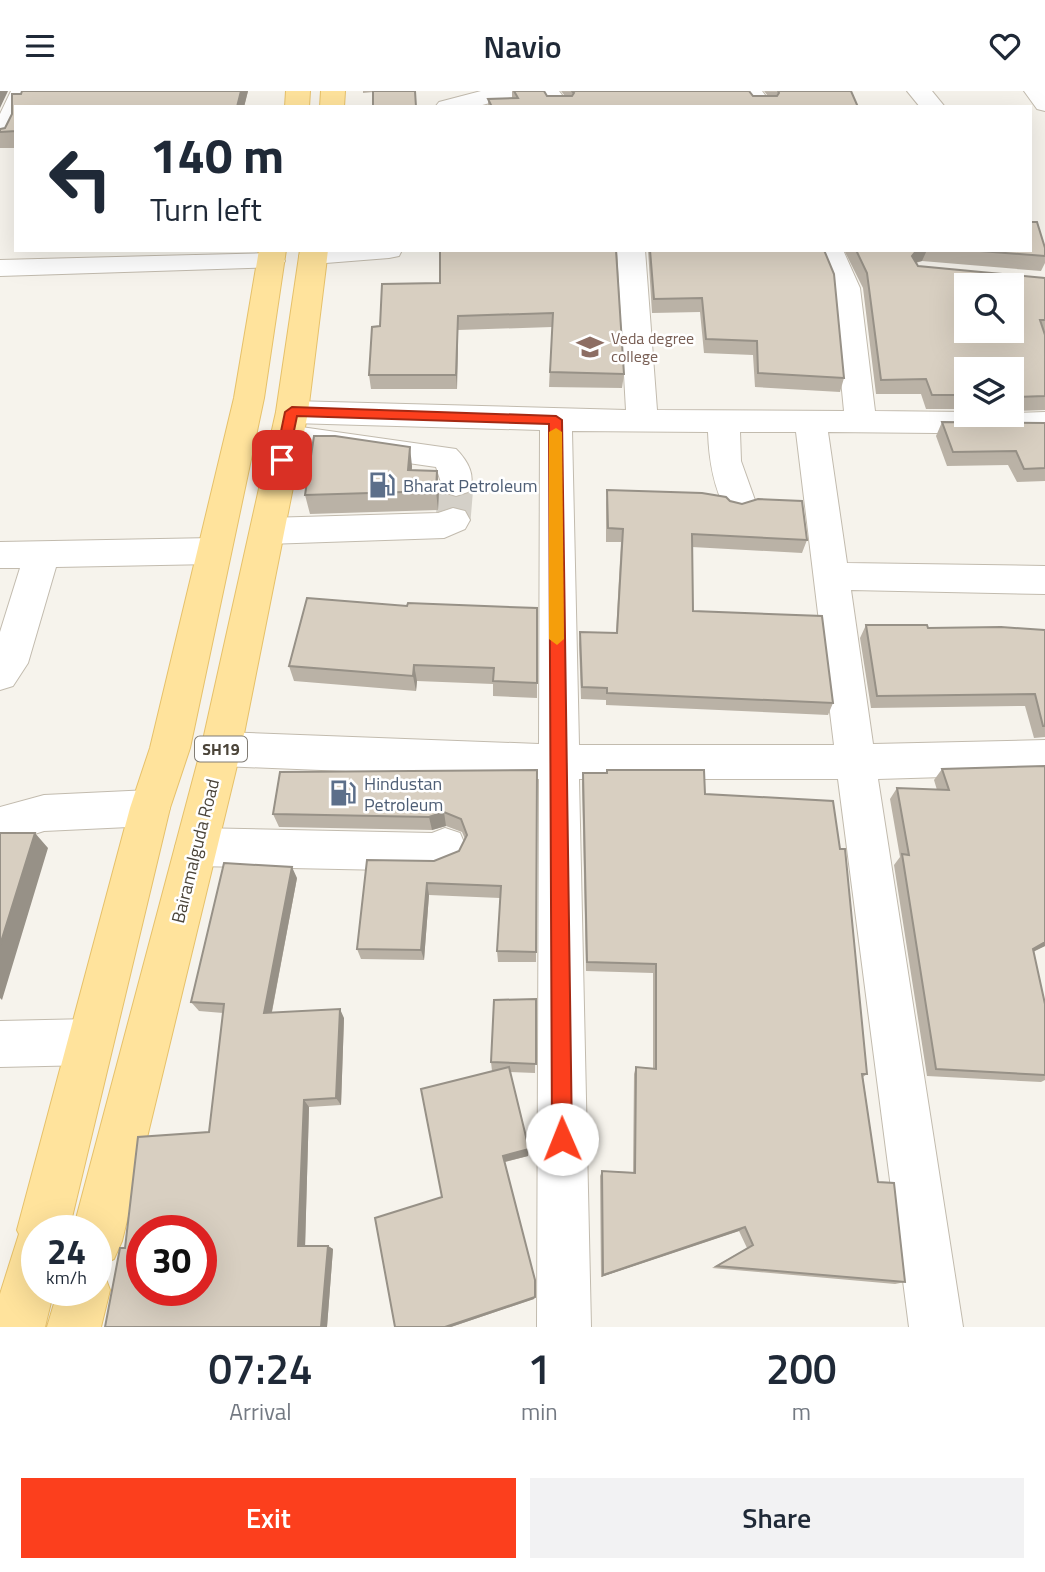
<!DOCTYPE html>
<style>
body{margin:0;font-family:"Titillium Web",sans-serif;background:#f2f2f3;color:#1f2937;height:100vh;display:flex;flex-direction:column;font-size:26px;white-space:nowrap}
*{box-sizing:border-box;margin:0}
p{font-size:23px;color:#747a83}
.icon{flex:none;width:38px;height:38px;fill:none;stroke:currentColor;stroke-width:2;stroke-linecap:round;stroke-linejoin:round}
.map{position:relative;height:1236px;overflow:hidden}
.sheet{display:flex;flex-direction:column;background:#fff;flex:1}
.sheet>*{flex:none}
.guide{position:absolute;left:14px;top:14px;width:1018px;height:147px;border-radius:0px;box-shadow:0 7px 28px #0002;background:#fff;color:#1f2937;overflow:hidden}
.buttons{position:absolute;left:954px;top:182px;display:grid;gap:14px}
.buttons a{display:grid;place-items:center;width:70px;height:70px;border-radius:0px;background:#fff;box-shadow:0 7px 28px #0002;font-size:35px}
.speed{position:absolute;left:21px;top:1124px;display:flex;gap:14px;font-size:35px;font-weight:700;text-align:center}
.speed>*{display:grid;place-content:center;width:91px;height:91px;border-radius:50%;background:#fff;box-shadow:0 7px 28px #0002;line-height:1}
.speed small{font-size:18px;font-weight:400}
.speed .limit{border:10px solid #d22;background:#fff;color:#111}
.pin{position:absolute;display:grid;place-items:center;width:60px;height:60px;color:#fff;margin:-30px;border-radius:14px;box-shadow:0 4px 10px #0006}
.me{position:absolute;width:77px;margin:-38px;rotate:359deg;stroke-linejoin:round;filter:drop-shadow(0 0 5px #0008)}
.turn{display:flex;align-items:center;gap:24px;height:147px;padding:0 21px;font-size:32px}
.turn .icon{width:91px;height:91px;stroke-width:2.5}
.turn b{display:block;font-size:49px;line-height:60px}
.eta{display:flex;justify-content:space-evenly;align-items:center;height:119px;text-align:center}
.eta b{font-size:42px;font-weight:600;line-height:49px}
.button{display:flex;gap:14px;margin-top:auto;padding:14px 21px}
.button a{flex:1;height:80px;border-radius:0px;background:#fc3f1d;color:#fff;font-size:28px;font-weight:600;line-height:80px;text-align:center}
.button a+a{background:#f2f2f3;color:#1f2937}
header{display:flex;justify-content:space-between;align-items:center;height:91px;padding:0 21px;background:#fff;font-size:32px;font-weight:600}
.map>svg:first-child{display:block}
</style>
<header><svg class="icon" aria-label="menu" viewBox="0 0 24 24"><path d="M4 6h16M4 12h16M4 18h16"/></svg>Navio<svg class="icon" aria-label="heart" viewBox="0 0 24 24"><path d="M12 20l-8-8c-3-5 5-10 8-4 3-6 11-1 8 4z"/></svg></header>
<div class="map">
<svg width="1045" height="1236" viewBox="0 0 1045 1236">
<rect width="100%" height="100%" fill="#f6f3ec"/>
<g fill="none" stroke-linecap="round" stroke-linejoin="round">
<path stroke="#d4d0c8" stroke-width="35" stroke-dasharray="35 18" stroke-linecap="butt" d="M 453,429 L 456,393"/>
<g stroke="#c2bbae" stroke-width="2">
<path id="minor" d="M 11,0 L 35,0 L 27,16 L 16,16 L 16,39 L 9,52 L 0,54 L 0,23 Z
M 481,0 L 520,0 L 516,5 L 475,16 L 435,16 L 439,11 Z
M 535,0 L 559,0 L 571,16 L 547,16 Z
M 738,0 L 762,0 L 774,16 L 750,16 Z
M 907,0 L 932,0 L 945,16 L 920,16 Z
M 1024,0 L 1045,0 L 1045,20 L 1037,18 Z
M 303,159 L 402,159 L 399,165 L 389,167 L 313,173 L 303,171 L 299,165 Z
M 617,159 L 645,159 L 657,319 L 844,320 L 832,197 L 816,159 L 843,159 L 860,197 L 875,320 L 966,321 L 966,324 L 1045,321 L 1045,343 L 828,341 L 847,472 L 1045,475 L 1045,503 L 851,499 L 873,653 L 1045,649 L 1045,683 L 878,688 L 963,1236 L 909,1236 L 838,688 L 579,688 L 591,1236 L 537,1236 L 539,688 L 221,675 L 207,670 L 201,658 L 207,646 L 221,641 L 539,653 L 540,339 L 292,332 L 281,328 L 276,321 L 281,314 L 292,310 L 626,319 ZM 572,340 L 708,341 C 709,369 713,396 727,421 L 739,424 L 751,421 L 756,412 L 741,370 L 740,341 L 796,341 L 834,654 L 579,654 Z
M 271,162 L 281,164 L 285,170 L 281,176 L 0,185 L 0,169 Z
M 287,334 L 456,358 C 468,370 477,386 468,401 L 456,405 L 444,401 L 436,376 L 276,353 L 271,345 L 276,337 Z
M 453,417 L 465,420 L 470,429 L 465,438 L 444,447 L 267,453 L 255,449 L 250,440 L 255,431 L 267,427 L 438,422 Z
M 213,447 L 225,451 L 230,460 L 225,469 L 213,473 L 56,476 L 28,572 L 13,595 L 0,599 L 0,541 L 20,477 L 0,477 L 0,451 Z
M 150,699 L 164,704 L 170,717 L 164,730 L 150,735 L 44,740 L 0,754 L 0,716 L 44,704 Z
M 196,737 L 432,742 L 445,737 L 460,742 L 466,756 L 460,770 L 436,780 L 196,775 L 181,770 L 175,756 L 181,742 Z
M 90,928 L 107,934 L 113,951 L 107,968 L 90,974 L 0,976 L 0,930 Z"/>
</g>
<g stroke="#e6c16a" stroke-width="2">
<path id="major" d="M 286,0 L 310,0 L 309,16 L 285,16 Z
M 321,0 L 345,0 L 344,16 L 320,16 Z
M 259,159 L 286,159 L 264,307 L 190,657 L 170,717 L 69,1139 L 37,1139 L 37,1199 L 54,1199 L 45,1236 L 0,1236 L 0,1203 L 19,1143 L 17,1139 L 130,717 L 150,657 L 234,307 Z
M 300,159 L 328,159 L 308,321 L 241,658 L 122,1150 L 114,1168 L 96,1176 L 96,1139 L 73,1139 L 201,658 L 276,321 Z
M 96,1178 L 103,1180 L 110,1199 L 101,1236 L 47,1236 L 58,1199 L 96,1199 Z"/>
</g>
<use href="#minor" fill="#fff" fill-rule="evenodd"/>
<use href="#major" fill="#ffe39c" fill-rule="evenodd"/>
</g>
<path fill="#bab2a6" d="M 22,0 L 248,0 L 244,16 L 16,16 L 16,57 L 0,57 L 0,38 L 5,37 L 12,23 L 12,3 L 21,3 Z
M 363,0 L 416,0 L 416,16 L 373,16 L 373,1 L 363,2 Z
M 512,0 L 544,0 L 547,5 L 565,5 L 561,0 L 749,0 L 753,5 L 768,5 L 764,0 L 851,0 L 858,16 L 488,16 L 488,8 L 512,7 Z
M 1045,157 L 1045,172 L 1041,180 L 922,170 L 916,172 L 918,175 L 1045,187 L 1045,319 L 1012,320 L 1012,278 L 966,278 L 966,318 L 926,318 L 921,303 L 876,303 L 863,197 L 844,159 L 1031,159 Z
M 616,159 L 624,283 L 622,297 L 549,296 L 552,236 L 458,239 L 457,298 L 371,298 L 369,284 L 380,235 L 440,192 Z
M 648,159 L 824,159 L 844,287 L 840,301 L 755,296 L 753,264 L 704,262 L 700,221 L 652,222 Z
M 942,331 L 1045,332 L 1045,390 L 1017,391 L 1008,374 L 947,375 L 936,345 Z
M 412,375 L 412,379 L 437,380 L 439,399 L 438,419 L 310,423 L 305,404 Z
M 607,399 L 730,410 L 807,449 L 802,462 L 692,456 L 693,520 L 833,612 L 828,624 L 606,614 L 606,609 L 581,608 L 579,553 L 580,541 L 616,542 L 621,451 L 606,451 L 606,412 Z
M 407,515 L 537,517 L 537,607 L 493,605 L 493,593 L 417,590 L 416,600 L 294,590 L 289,575 Z
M 866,534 L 928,537 L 1045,539 L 1045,646 L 1034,647 L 1025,615 L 871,617 L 860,547 Z
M 1045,675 L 1045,855 L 1033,861 L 1045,913 L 1045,989 L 1041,991 L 927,985 L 894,774 L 900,766 L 890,708 L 897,697 L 937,699 L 934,689 L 942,678 Z
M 537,679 L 536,871 L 498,871 L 497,860 L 500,807 L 429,804 L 424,869 L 361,868 L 357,858 L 434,770 L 459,760 L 465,748 L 462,741 L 446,735 L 432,739 L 279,736 L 273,723 Z
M 583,682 L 705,703 L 867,983 L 863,986 L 878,1091 L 905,1191 L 895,1193 L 712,1177 L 747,1157 L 739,1140 L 601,1186 L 600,1085 L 602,1080 L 633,1081 L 634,983 L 636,976 L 653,977 L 653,882 L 586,880 L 582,693 Z
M 297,787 L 272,921 L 344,927 L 341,1014 L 309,1016 L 305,1155 L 328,1155 L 333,1158 L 327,1236 L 105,1236 L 125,1157 L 209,1041 L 223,922 L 199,920 L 191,911 Z
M 536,908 L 535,982 L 510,981 L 528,1065 L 505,1071 L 534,1208 L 451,1236 L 395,1236 L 442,1106 L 492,980 L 491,971 Z"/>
<path fill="#979187" d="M 0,0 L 8,0 L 0,17 Z
M 241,0 L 248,0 L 244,16 L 237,16 Z
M 917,159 L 927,159 L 922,170 L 912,172 L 912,165 Z
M 458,225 L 458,239 L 457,298 L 456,284 Z
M 410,356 L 412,375 L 410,398 L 408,379 Z
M 437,380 L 439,399 L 438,419 L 436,400 Z
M 414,574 L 417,590 L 416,600 L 413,585 Z
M 444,721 L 446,735 L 432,739 L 429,726 Z
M 35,742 L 48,757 L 2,909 L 0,907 L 0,854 Z
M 292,776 L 297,787 L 270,930 L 264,922 Z
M 427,792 L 429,804 L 424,869 L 421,859 Z
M 1045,851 L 1045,855 L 1022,866 L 1033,858 Z
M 340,918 L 344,927 L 341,1014 L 336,1007 Z
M 304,1009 L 309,1016 L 305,1158 L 298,1155 Z
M 529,1058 L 528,1065 L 504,1071 L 503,1065 Z
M 745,1136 L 739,1140 L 601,1186 L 603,1184 Z
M 328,1155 L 333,1158 L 327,1236 L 321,1236 Z
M 535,1206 L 534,1208 L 451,1236 L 445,1236 Z"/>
<path fill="#d8cfc1" stroke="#979187" stroke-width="2" fill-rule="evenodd" d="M 22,0 L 241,0 L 237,16 L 16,16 L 16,40 L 0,41 L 0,38 L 5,37 L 12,23 L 12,3 L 21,3 Z
M 373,0 L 415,0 L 416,16 L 373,16 Z
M 514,0 L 544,0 L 547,5 L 572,5 L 574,2 L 572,0 L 749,0 L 753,5 L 777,5 L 779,2 L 778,0 L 851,0 L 858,16 L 492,16 L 488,8 L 518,7 Z
M 1031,131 L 1037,131 L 1045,157 L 1045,165 L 968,159 L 1031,159 Z
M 440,159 L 616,159 L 624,283 L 550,281 L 553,222 L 458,225 L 456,284 L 369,284 L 372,236 L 380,235 L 382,193 L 440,192 Z
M 650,159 L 824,159 L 834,183 L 844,287 L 758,282 L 757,250 L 706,248 L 702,207 L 654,208 Z
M 856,159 L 917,159 L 912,165 L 918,175 L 1045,187 L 1045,229 L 1040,229 L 1045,244 L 1045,305 L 1012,306 L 1012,278 L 966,278 L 966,304 L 932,304 L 926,288 L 881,289 L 867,182 ZM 966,194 L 1012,194 L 1012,240 L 966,240 Z
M 942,331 L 1045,332 L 1045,377 L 1024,378 L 1016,360 L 953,361 Z
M 314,345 L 335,345 L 410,356 L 408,379 L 437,380 L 436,400 L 305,404 Z
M 607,399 L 702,402 L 726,406 L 730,410 L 742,413 L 758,408 L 802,410 L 807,449 L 692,443 L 693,520 L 822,525 L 833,612 L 607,602 L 607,597 L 582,596 L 580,541 L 617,542 L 623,438 L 608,437 Z
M 307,507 L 407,515 L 408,512 L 537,517 L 537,592 L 493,590 L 494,577 L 414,574 L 413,585 L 289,575 Z
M 866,534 L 927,534 L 928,537 L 1001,536 L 1045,539 L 1045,635 L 1043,635 L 1035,603 L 877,605 Z
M 1045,675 L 1045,851 L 1033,858 L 1045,913 L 1045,984 L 936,978 L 902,763 L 909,764 L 897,697 L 949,699 L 942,678 Z
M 537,679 L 536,861 L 497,860 L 501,795 L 427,792 L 421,859 L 357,858 L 367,769 L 434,770 L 459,760 L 467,744 L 461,728 L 444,721 L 429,726 L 273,723 L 280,681 Z
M 607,679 L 704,679 L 705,703 L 833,710 L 840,758 L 845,758 L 867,983 L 862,983 L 878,1091 L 894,1092 L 905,1191 L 717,1175 L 753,1154 L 745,1136 L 603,1184 L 602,1080 L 635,1082 L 636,976 L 656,978 L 656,873 L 587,871 L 583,682 L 607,682 Z
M 0,742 L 35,742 L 0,854 Z
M 224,772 L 292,776 L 264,922 L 340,918 L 336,1007 L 304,1009 L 298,1155 L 328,1155 L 321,1236 L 105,1236 L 120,1157 L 125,1157 L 138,1046 L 209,1041 L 224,913 L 191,911 ZM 142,1139 L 201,1139 L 201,1199 L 142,1199 Z
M 536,908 L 536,973 L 491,971 L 494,909 Z
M 509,976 L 529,1058 L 503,1065 L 535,1189 L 535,1206 L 445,1236 L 395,1236 L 375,1127 L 442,1106 L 421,998 Z"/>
<path fill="#fc3f1d" stroke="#a42913" stroke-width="2" d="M 292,316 L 556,325 L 562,329 L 572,1048 L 569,1055 L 562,1058 L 555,1055 L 552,1048 L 549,333 L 297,325 L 288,369 L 282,374 L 275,369 L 285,321 Z"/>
<path fill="#f59e0b" d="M 556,337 L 562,341 L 564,548 L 557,554 L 549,548 L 549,341 Z"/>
<defs>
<g id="university-bare" transform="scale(2.1)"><path d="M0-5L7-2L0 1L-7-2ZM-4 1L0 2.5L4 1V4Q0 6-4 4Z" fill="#8d6e63" stroke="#fff" stroke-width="2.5" paint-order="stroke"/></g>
<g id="fuel-bare" transform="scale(2.1)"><path d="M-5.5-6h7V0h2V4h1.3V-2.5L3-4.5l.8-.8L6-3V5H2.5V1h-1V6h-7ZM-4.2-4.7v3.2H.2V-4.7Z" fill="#5c6f8a" stroke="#fff" stroke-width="2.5" paint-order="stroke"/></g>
</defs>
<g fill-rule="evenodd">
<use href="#university-bare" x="590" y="256"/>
<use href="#fuel-bare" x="382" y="394"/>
<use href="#fuel-bare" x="343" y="702"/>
</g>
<g text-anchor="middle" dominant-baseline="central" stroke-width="5" stroke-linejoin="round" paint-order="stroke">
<g font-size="16" fill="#785e54" stroke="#fff" text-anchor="start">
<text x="611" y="247">Veda degree<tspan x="611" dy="18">college</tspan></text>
</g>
<rect fill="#fff" stroke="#817c74" stroke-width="2" x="195" y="645.5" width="52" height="25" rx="5"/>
<g font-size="16" font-weight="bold" fill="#4b4439">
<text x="221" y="658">SH19</text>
</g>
<g font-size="18" fill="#4e5e75" stroke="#fff" text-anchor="start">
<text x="403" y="394">Bharat Petroleum</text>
<text x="364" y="692">Hindustan<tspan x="364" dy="21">Petroleum</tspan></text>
</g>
<g font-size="18" fill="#4b4439" stroke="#fff">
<text transform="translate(195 760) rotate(-76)">Bairamalguda Road</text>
</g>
</g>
</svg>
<div class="buttons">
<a><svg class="icon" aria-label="search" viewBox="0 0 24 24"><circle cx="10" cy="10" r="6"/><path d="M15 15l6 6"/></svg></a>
<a><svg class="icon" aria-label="layers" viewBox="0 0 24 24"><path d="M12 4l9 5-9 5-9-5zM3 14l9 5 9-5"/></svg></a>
</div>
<div class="speed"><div>24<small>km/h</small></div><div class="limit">30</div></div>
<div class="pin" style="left:282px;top:369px;background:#d93025"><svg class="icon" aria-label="arrive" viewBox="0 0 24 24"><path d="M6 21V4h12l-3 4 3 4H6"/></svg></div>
<svg class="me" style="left:562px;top:1048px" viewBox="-20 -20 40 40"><circle r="19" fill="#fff"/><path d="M0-13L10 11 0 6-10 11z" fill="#fc3f1d"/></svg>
<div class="guide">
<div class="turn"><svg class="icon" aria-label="left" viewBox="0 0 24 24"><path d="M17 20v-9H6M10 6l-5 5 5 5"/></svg><div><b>140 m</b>Turn left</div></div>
</div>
</div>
<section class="sheet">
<div class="eta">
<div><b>07:24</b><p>Arrival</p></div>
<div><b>1</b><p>min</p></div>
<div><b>200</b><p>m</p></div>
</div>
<div class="button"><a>Exit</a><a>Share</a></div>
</section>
